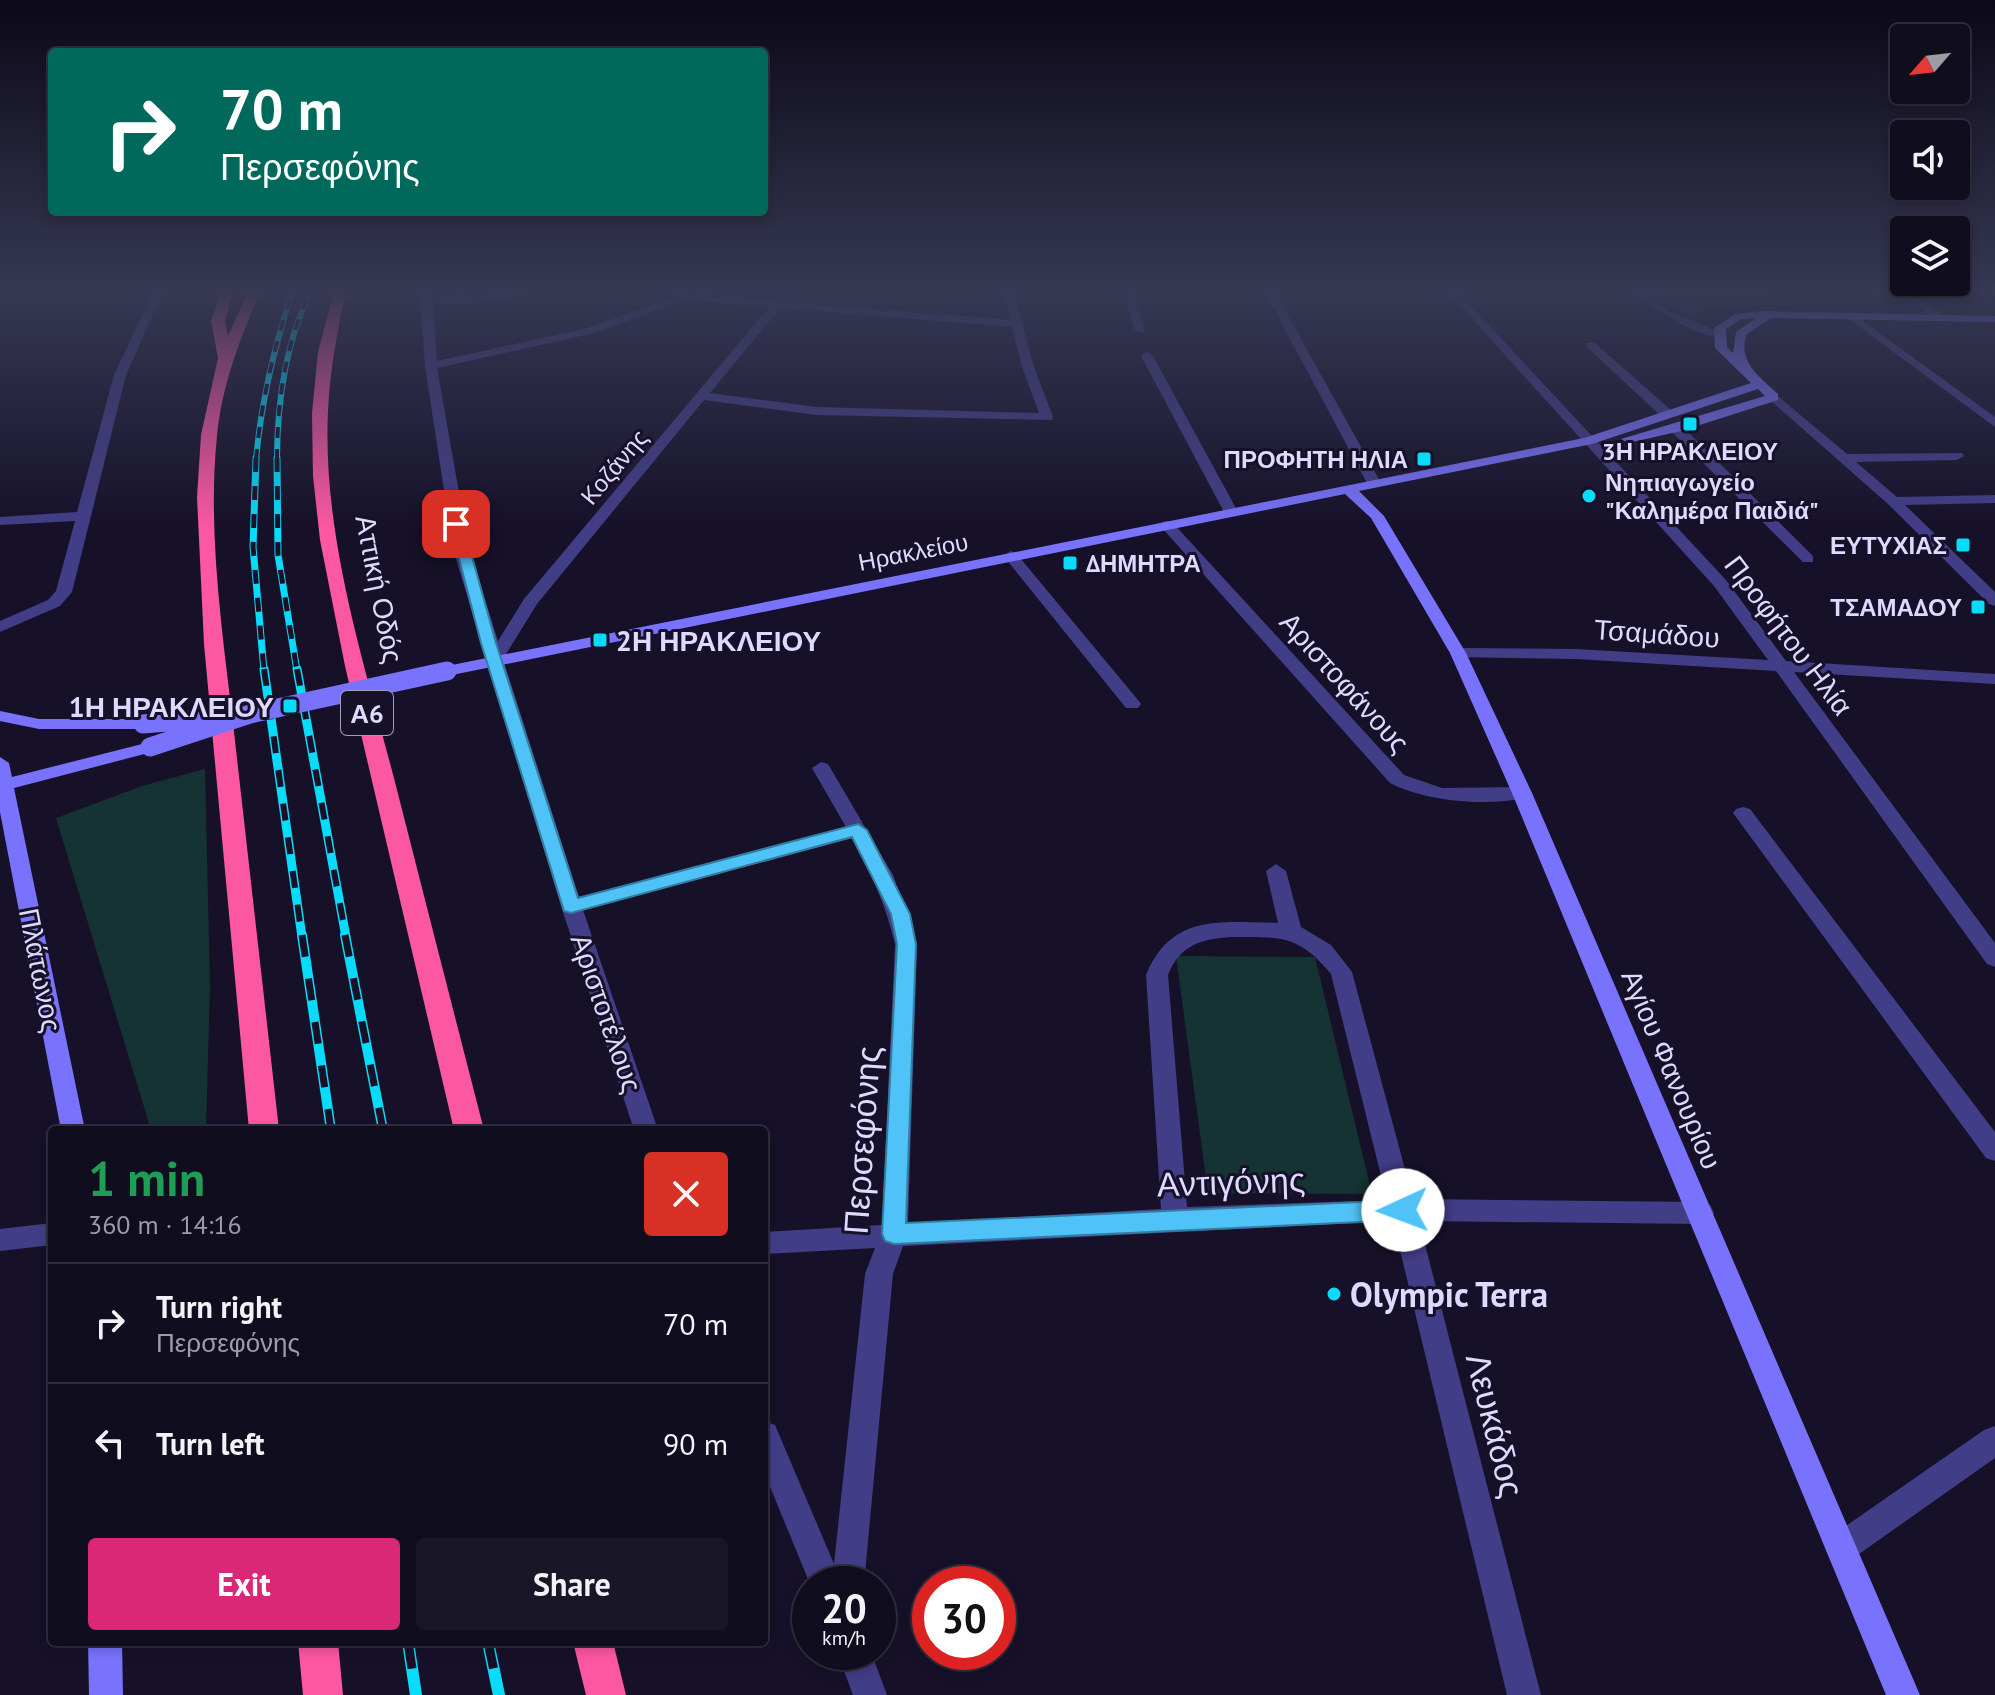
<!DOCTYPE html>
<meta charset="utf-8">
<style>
body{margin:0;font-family:"PT Sans",sans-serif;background:#191628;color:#f1f3f6;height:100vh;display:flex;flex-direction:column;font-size:30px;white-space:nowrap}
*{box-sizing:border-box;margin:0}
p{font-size:26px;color:#9c9ca4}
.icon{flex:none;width:44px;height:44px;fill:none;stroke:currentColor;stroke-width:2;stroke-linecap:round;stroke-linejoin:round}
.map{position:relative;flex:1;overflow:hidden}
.details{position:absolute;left:48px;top:1126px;width:720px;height:520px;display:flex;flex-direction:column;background:#100d1f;border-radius:8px;box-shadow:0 4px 12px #0003,0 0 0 2px #302d3d}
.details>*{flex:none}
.guide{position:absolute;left:48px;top:48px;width:720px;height:168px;border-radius:8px;box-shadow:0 4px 12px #0003,0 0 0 2px #302d3d;background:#00695c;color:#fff;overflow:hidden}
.needle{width:52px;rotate:242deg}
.controls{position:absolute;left:1890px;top:24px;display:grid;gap:16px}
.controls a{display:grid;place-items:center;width:80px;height:80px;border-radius:8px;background:#100d1f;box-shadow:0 4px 12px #0003,0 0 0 2px #302d3d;font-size:40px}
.speed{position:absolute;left:792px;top:1566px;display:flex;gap:16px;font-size:40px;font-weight:700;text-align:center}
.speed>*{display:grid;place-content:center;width:104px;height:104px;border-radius:50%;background:#100d1f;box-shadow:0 4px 12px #0003,0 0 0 2px #302d3d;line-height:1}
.speed small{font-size:20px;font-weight:400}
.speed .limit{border:12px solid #d22;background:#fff;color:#111}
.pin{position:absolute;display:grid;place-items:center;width:68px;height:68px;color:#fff;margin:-34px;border-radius:16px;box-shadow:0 4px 12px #0006}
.me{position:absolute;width:88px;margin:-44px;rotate:268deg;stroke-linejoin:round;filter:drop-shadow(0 0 6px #0008)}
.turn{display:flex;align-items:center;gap:28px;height:168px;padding:0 40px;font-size:36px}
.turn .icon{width:104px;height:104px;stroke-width:2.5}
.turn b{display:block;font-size:56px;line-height:68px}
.round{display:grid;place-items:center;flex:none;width:84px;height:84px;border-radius:8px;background:#191628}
.overview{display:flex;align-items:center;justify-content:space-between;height:136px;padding:0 40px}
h1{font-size:48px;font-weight:800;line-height:60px;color:#1e9e55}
.cta{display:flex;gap:16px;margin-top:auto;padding:16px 40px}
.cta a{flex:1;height:92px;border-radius:8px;background:#db2777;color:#fff;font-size:32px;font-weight:800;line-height:92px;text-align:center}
.cta a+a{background:#191628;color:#f1f3f6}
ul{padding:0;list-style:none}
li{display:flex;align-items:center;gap:24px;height:120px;padding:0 40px;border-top:2px solid #302d3d}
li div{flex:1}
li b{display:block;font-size:30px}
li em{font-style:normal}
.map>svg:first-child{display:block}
</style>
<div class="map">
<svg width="1995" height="1695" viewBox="0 0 1995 1695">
<rect width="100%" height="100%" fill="#161129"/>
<path fill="#143332" d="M 1655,292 L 1765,292 L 1805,306 L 1722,306 L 1689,315 L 1679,313 Z
M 205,769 L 210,986 L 206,1130 L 151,1130 L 56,818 L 142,786 Z
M 1176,956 L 1315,957 L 1372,1194 L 1208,1193 Z"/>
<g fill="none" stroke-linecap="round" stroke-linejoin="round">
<path fill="#423d87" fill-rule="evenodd" d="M 153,292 L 163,292 L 126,375 L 72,592 L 60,606 L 0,632 L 0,621 L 48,600 L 56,591 L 75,521 L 0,525 L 0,517 L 77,512 L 114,375 Z
M 422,292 L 432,292 L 433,297 L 546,292 L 473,303 L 433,303 L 437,361 L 587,328 L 683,294 L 1011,320 L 1004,292 L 1014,292 L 1034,367 L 1053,417 L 1052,420 L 816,415 L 704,400 L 537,604 L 503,659 L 579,897 L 846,827 L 812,768 L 821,762 L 828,764 L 893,875 L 917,944 L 908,1223 L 1161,1209 L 1146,975 C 1171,913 1221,922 1278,923 L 1266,871 L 1276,864 L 1286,871 L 1301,927 L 1331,945 L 1352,972 L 1413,1199 L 1701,1202 L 1710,1205 L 1714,1213 L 1710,1221 L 1701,1224 L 1419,1221 L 1541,1695 L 1507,1695 L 1393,1221 L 903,1246 L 893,1274 L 864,1584 L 810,1584 L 764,1472 L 764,1421 L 775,1425 L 834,1564 L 865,1274 L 875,1248 L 764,1254 L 764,1232 L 882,1225 L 895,944 C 886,906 871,872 853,838 L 583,910 L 658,1130 L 634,1130 L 561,906 L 453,549 L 425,366 L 420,300 ZM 684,300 L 769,307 L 524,599 L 498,641 L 469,549 L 437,368 L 595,333 ZM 780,308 L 1012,327 L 1022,367 L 1039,413 L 816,407 L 710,393 ZM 1231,937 C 1279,937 1298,934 1331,974 L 1387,1200 L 1187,1207 L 1168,975 C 1180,945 1201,939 1231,937 Z
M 1124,292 L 1134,292 L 1145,333 L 1135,331 Z
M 1265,292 L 1275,292 L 1381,483 L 1379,486 L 1367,483 Z
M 1448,292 L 1458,292 L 1726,580 L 1786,661 L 1995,674 L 1995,684 L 1794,672 L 1995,943 L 1995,967 L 1987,964 L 1776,671 L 1576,659 L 1452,657 L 1450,653 L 1452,649 L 1458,648 L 1576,649 L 1768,660 L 1714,586 Z
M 1636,292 L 1647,292 L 1669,311 L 1724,334 C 1706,345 1649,306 1636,292 Z
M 1902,292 L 1913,292 L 1947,319 L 1937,321 Z
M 1853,314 L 1995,417 L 1995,427 L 1849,319 L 1849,315 Z
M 1587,343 L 1595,343 L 1672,411 L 1672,417 L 1662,417 L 1587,347 Z
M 1147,352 L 1153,356 L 1238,512 L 1236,515 L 1226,515 L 1224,512 L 1141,356 Z
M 1774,393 L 1847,454 L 1962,453 L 1964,456 L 1957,460 L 1856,462 L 1897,497 L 1995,495 L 1995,503 L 1905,505 L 1995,592 L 1995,606 L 1989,604 L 1888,504 L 1770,400 L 1768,397 Z
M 1671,425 L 1681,425 L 1813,556 L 1813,562 L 1803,562 L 1671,431 Z
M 1167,521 L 1172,522 L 1404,775 L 1442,788 L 1522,787 L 1532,793 L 1529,797 C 1488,807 1427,802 1390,783 L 1162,528 L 1162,522 Z
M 1011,551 L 1016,553 L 1138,700 L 1141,704 L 1138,708 L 1126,708 L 1006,559 L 1003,556 Z
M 1743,807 L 1750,809 L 1995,1132 L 1995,1161 L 1986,1158 L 1736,817 L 1733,813 L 1736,809 Z
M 52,1223 L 52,1245 L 0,1251 L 0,1229 Z
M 1995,1426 L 1995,1458 L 1852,1559 L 1841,1564 L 1830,1559 L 1825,1548 L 1830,1537 L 1984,1430 Z
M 837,1652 L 871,1652 L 887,1695 L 853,1695 Z"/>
<path fill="#7972fc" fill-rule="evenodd" d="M 1763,311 L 1995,316 L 1995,322 L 1771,318 L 1747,334 C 1736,361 1761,378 1778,394 L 1778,400 L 1681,431 L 1628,443 L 1621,439 L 1765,396 L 1758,389 L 1592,444 L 1359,491 L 1384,516 L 1466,653 L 1532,793 L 1920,1695 L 1886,1695 L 1512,793 L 1450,653 L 1371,518 L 1345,494 L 447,676 L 438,671 L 447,666 L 1584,438 L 1751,383 L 1715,348 L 1714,328 L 1735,314 ZM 1756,318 L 1736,332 L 1733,353 L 1727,347 L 1726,329 L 1742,319 Z
M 0,711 L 39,719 L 143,719 L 152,724 L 143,729 L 39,729 L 0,721 Z
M 150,742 L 156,743 L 159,747 L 156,751 L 14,788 L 85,1130 L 61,1130 L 0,812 L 0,757 L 9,763 L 12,777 Z
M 88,1642 L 122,1642 L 123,1695 L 89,1695 Z"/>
<path fill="#fc57a2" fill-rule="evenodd" d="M 221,292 L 233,292 L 225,321 L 228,336 L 248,292 L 260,292 C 240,339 222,384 217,436 C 207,534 223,635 234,732 C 249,865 264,997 279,1130 L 249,1130 L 204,644 L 197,497 L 201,435 L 218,358 L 211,321 Z
M 334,292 L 346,292 C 337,332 330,370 328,411 C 322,539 366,668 397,790 C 426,904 455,1017 484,1130 L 454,1130 L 345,666 L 320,540 L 313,476 L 312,413 L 318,352 Z
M 298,1642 L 338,1642 L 343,1695 L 303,1695 Z
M 573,1642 L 613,1642 L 626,1695 L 586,1695 Z"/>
<g stroke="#09dcfa" stroke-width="6">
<path id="rail-far4" d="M 256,460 C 261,401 274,348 292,292
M 277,460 C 277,402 285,345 310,292"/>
</g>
<g stroke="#09dcfa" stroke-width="7">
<path id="rail-far3" d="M 256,458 L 253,547 L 264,671
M 277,458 L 278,555 L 297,671"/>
</g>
<g stroke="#09dcfa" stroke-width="9">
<path id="rail-far2" d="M 264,669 L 302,937
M 297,669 L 346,937"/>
</g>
<g stroke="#09dcfa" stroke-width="10">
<path id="rail-far1" d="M 302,935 L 331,1130
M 345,935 L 383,1130"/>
</g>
<g stroke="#09dcfa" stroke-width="12">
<path id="rail" d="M 408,1642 L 416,1695
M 488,1642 L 499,1695"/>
</g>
<use href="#rail-far4" stroke="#161129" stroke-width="4" stroke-dasharray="11" stroke-linecap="butt"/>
<use href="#rail-far3" stroke="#161129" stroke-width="5" stroke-dasharray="14" stroke-linecap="butt"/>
<use href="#rail-far2" stroke="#161129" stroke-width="6" stroke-dasharray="17" stroke-linecap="butt"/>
<use href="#rail-far1" stroke="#161129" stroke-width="7" stroke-dasharray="22" stroke-linecap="butt"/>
<use href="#rail" stroke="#161129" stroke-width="9" stroke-dasharray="27" stroke-linecap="butt"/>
<path stroke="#7972fc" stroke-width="19" d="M 143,724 L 214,718
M 150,747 L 250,714 L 447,671"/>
</g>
<linearGradient id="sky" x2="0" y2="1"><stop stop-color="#0c0917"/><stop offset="0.55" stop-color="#363854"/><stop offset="1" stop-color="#363854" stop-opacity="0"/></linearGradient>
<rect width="1995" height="529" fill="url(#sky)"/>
<path fill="#4fc3f7" stroke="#337fa1" stroke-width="2" d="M 456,520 L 463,524 L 496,643 L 578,898 L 858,824 L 867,830 L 910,914 L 916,944 L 906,1223 L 1403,1200 L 1412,1203 L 1415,1210 L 1412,1217 L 1403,1220 L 894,1244 L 885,1241 L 882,1234 L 897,944 L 891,914 L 852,837 L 571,913 L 564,911 L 481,643 L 450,524 Z"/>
<g fill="#09dcfa" stroke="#161129" stroke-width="3">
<rect x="1682" y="416" width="16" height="16" rx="4"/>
<rect x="1416" y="451" width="16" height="16" rx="4"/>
<circle cx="1589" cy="496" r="8"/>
<rect x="1955" y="537" width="16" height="16" rx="4"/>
<rect x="1062" y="555" width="16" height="16" rx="4"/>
<rect x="1970" y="599" width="16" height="16" rx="4"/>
<rect x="592" y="632" width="16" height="16" rx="4"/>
<rect x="282" y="698" width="16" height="16" rx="4"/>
<circle cx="1334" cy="1294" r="8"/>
</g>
<g text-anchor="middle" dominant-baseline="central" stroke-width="6" stroke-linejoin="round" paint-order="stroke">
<g font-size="24" font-weight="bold" fill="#ded9fe" stroke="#161129" text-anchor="end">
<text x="1690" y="451" text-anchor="middle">3Η ΗΡΑΚΛΕΙΟΥ</text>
<text x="1408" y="459">ΠΡΟΦΗΤΗ ΗΛΙΑ</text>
<text x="1605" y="482" text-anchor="start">Νηπιαγωγείο<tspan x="1605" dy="28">"Καλημέρα Παιδιά"</tspan></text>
<text x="1947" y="545">ΕΥΤΥΧΙΑΣ</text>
<text x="1086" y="563" text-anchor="start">ΔΗΜΗΤΡΑ</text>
<text x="1962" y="607">ΤΣΑΜΑΔΟΥ</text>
</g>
<g font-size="24" fill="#ded9fe" stroke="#161129">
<text transform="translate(614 467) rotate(-50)">Κοζάνης</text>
<text transform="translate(913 552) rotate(-11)">Ηρακλείου</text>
</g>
<rect fill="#161129" stroke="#a29dbe" stroke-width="2" x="341" y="691" width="52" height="44" rx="6"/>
<g font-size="26" font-weight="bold" fill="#ded9fe">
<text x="367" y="713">Α6</text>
</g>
<g font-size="28" fill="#ded9fe" stroke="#161129">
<text transform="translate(380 589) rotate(79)">Αττική Οδός</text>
<text transform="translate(1657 633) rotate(4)">Τσαμάδου</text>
<text transform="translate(1789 635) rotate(53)">Προφήτου Ηλία</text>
<text transform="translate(1345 682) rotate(48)">Αριστοφάνους</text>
<text transform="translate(41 970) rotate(79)">Πλάτωνος</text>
<text transform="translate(607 1013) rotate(71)">Αριστοτέλους</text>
<text transform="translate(1672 1069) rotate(67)">Αγίου Φανουρίου</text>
</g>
<g font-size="28" font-weight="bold" fill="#ded9fe" stroke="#161129" text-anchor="start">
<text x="616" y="640">2Η ΗΡΑΚΛΕΙΟΥ</text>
<text x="274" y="706" text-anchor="end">1Η ΗΡΑΚΛΕΙΟΥ</text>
</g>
<g font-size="34" fill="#ded9fe" stroke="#161129">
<text transform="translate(861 1140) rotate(-86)">Περσεφόνης</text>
<text transform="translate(1231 1181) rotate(-2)">Αντιγόνης</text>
<text transform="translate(1496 1425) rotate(76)">Λευκάδος</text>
</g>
<g font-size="34" font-weight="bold" fill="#ded9fe" stroke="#161129" text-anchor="start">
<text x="1350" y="1294">Olympic Terra</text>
</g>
</g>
</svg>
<div class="controls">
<a><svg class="needle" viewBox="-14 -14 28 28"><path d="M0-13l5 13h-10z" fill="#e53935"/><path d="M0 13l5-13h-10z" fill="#9c9ca4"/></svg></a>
<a><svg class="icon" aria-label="sound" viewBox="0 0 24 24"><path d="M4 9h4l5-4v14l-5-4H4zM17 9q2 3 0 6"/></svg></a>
<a><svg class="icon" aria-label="layers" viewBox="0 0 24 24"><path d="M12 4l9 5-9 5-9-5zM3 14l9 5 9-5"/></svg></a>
</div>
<div class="speed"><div>20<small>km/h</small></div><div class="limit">30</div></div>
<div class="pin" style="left:456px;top:524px;background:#d93025"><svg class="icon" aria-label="arrive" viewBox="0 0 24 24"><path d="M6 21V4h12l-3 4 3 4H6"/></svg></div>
<svg class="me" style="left:1403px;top:1210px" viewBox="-20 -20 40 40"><circle r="19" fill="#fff"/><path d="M0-13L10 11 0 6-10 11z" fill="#4fc3f7"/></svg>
<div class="guide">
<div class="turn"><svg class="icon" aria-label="right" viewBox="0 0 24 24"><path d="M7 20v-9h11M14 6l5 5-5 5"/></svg><div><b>70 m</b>Περσεφόνης</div></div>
</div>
<section class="details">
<div class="overview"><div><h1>1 min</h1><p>360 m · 14:16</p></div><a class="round" style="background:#d93025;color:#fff"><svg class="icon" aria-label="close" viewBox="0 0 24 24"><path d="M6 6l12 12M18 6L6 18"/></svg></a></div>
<ul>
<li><svg class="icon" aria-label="right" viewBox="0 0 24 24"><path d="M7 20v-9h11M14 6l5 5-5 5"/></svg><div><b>Turn right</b><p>Περσεφόνης</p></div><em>70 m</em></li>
<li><svg class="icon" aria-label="left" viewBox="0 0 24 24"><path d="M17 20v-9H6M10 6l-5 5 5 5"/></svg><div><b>Turn left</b></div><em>90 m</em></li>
</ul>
<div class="cta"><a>Exit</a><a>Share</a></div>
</section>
</div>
